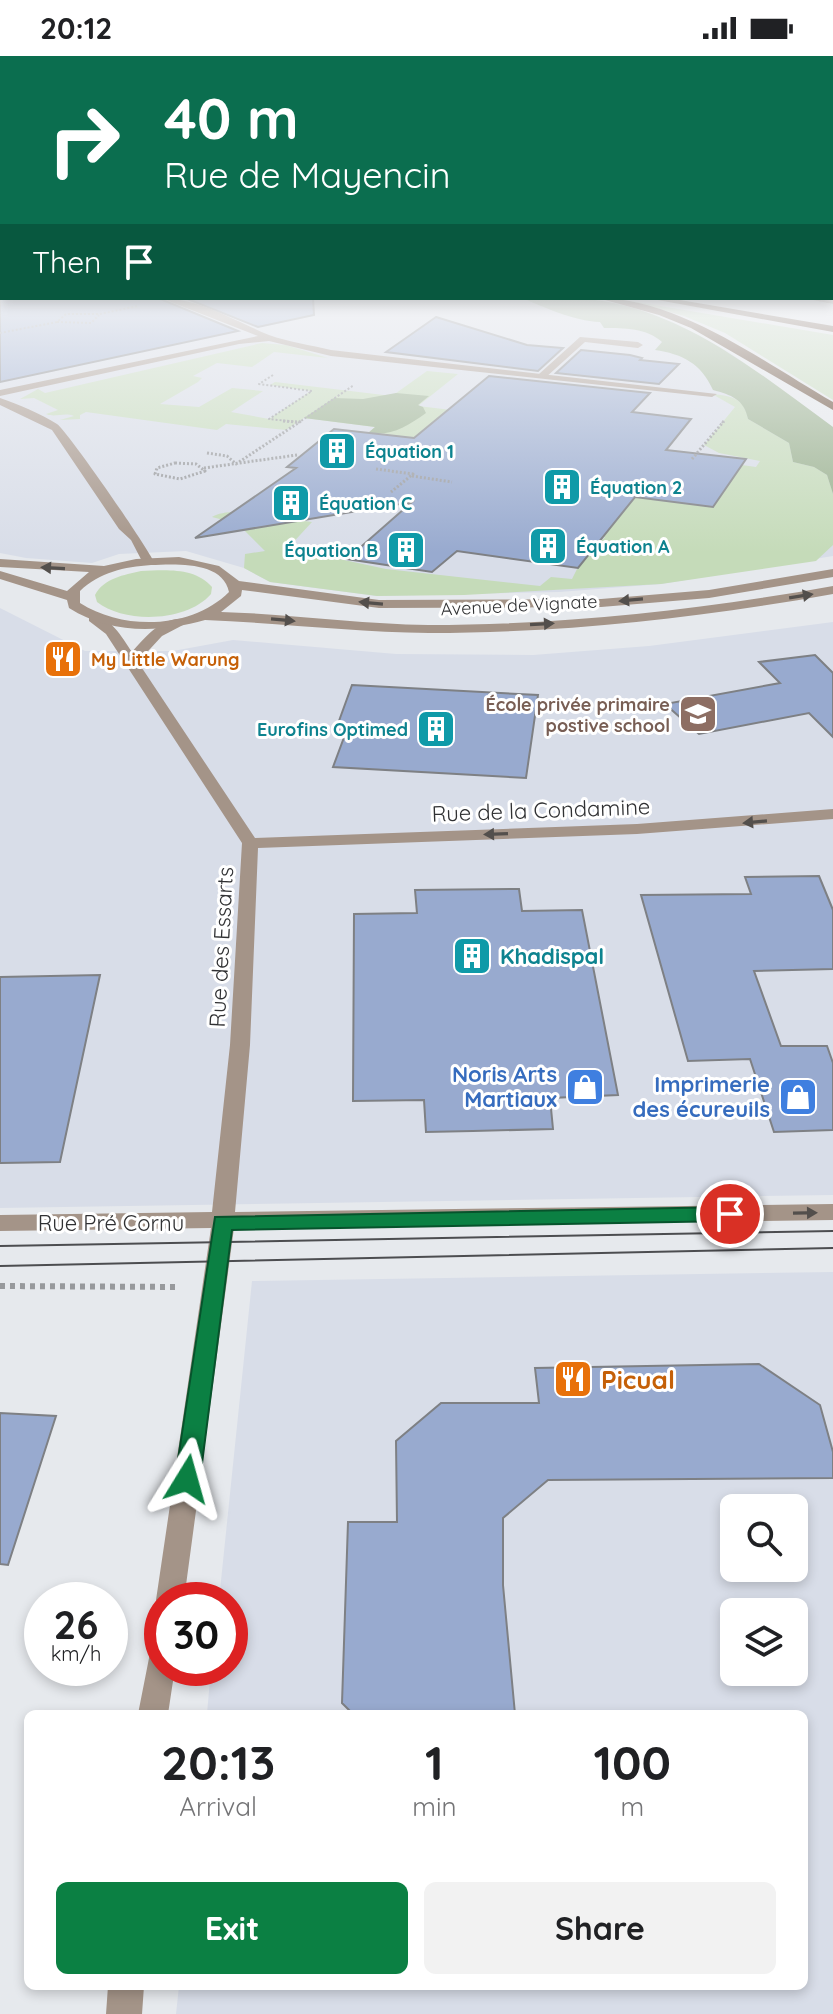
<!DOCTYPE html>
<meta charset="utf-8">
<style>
body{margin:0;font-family:Quicksand,sans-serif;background:#f2f2f2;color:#202124;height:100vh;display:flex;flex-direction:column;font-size:30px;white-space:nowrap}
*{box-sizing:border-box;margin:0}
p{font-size:26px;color:#757577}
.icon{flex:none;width:44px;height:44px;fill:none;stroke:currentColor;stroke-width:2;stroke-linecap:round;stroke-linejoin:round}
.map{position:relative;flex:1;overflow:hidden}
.side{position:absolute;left:24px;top:1654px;width:784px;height:280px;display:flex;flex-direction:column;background:#fff;border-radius:12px;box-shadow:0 4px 12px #0003}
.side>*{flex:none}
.hud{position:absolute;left:0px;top:0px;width:834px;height:244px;box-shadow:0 4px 12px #0003;background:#0b6e4f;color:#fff;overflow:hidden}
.tools{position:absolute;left:720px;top:1438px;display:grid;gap:16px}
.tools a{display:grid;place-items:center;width:88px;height:88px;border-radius:12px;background:#fff;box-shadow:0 4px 12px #0003;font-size:40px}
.speed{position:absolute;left:24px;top:1526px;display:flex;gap:16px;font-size:40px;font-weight:700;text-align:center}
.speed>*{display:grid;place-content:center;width:104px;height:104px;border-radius:50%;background:#fff;box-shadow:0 4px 12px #0003;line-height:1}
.speed small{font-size:20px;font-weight:400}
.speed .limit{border:12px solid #d22;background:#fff;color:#111}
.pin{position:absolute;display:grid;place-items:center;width:68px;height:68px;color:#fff;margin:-34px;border:4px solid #fff;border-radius:50%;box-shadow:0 2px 8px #0007}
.me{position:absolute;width:88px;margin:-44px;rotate:8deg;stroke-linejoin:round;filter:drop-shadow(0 0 6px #0008)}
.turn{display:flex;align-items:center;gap:28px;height:168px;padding:0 32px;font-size:36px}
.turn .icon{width:104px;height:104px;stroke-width:2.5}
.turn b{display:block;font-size:56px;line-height:68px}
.then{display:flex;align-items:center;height:76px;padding:0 32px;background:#0003;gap:16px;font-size:30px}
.eta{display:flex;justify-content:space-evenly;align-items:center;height:136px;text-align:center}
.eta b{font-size:48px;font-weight:800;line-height:56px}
.button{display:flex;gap:16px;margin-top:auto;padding:16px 32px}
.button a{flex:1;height:92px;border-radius:12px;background:#0b8043;color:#fff;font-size:32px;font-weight:800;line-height:92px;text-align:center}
.button a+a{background:#f2f2f2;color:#202124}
.status{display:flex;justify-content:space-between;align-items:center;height:56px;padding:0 40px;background:#fff;direction:ltr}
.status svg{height:22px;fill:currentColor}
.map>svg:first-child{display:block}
</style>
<div class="status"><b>20:12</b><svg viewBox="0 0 49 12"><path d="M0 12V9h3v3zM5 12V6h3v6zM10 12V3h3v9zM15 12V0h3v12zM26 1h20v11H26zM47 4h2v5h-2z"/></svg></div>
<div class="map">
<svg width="833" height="1958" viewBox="0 0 833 1958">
<rect width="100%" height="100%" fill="#e6e9ed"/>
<path fill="#d8dde8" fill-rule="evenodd" d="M 0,223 L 2,242 L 579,242 L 673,266 L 729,296 L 833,371 L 833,500 L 661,528 L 559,536 L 377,540 L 270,526 L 244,512 L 186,495 L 119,498 L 92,507 L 26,502 L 0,497 Z
M 0,552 L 85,595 L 173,595 L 233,584 L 396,598 L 533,599 L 649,590 L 833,566 L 833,1139 L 0,1152 Z
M 833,1216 L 833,1958 L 176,1958 L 179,1930 L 804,1930 L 804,1658 L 207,1658 L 211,1612 L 230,1612 L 230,1544 L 219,1544 L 252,1225 ZM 734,1452 L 794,1452 L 794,1512 L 734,1512 ZM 734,1556 L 794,1556 L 794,1616 L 734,1616 Z"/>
<path fill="#c5dbb9" d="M 631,245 L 833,279 L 833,344 L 725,277 L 684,260 Z
M 262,287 L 286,289 L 328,302 L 274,296 L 252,311 L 217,307 L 193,320 L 202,322 L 198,326 L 160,348 L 199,351 L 232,332 L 263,335 L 231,356 L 269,363 L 311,335 L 270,329 L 275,326 L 392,340 L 427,315 L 458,318 L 418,350 L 519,362 L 511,368 L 441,360 L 413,382 L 368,377 L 375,371 L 304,362 L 286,374 L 226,368 L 217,374 L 86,356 L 80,359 L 80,363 L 60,364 L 74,360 C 64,356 55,362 46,358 L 58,354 L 34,342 L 20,343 L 38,333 L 45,337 Z
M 712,338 C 732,340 744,342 748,363 L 789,387 L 793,406 L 814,411 L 827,419 L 833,438 L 833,489 L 816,505 L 661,528 L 464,539 L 377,540 L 270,526 L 244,512 L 245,498 L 265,495 L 244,474 L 279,468 L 235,467 L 212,461 C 232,448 287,464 312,466 L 288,492 L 386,513 L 540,530 L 551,521 L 572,523 L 579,509 L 605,481 L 598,480 L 584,435 L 713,451 L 742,409 L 756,411 L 760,405 L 719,397 L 704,389 L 735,351 Z
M 141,515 C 165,514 195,511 212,531 L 211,538 C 187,566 125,568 97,546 L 95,539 C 104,522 124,519 141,515 Z"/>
<path fill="#97af8b" d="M 522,242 C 540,242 559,241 577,242 C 677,248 756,315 833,371 L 833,438 L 827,419 L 814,411 L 793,406 L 789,387 L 748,363 C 744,343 731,339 713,334 C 701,307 682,298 655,294 L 662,286 C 647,272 624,272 604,272 L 600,266 C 573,265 544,251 522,242 Z
M 396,337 L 429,340 L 418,349 L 423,351 L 426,357 C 406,371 393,380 368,377 L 375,371 L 304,362 L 334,342 L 363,343 Z"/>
<path fill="#98aacf" stroke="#7e8084" stroke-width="2" d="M 0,242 L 158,242 L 238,275 L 0,326 Z
M 185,242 L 313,242 L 314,259 L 258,271 Z
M 436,261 L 527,289 L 563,292 L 538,315 L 386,296 Z
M 581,294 L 630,299 L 642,302 L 640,304 L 679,308 L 659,328 L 556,317 Z
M 489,320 L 650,337 L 632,356 L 691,363 L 666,394 L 746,403 L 713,451 L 635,441 L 578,512 L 457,495 L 432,516 L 347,503 L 412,446 L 195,482 L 296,412 L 287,411 L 334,373 L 414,382 Z
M 815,599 L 833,617 L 833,681 L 809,657 L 699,678 L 665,648 L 780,627 L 759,606 Z
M 352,629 L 538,639 L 526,722 L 333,711 L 346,676 L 335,676 Z
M 819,820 L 833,854 L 833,913 L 754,915 L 781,990 L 827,990 L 833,1007 L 833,1074 L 774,1076 L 750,1003 L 688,1005 L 641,839 L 751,838 L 745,821 Z
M 519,833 L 522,855 L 582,854 L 618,1039 L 550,1042 L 553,1073 L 473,1075 L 426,1076 L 424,1044 L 353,1045 L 354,858 L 417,857 L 415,834 Z
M 100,919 L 60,1106 L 0,1107 L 0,921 Z
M 759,1308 L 820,1349 L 833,1396 L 833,1422 L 548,1424 L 503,1462 L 503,1529 L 515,1658 L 353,1658 L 342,1647 L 348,1466 L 397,1466 L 396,1385 L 441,1347 L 539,1347 L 535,1312 Z
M 0,1357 L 56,1360 L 8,1509 L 0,1508 Z"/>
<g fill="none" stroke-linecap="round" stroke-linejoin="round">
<path stroke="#97999c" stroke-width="2" stroke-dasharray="2 2" stroke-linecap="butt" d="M 57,266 L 91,267 L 99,259
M 0,277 L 57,266 L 66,258 L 100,258 L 138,250
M 273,319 L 259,328 L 312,335 L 269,363 L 297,366
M 298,367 L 354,329
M 722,367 L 724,364"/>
<path stroke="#97999c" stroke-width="3" stroke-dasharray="2 2" stroke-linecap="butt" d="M 283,365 L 297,366
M 207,397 L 227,400 L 236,408 L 301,365
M 692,403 L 724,365
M 175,407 L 196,408 L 205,415 L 180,423 L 155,418 L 157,412 Z
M 204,412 L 297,399
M 376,413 L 413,418 L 391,436
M 412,420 L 452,426"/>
<path stroke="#97999c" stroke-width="6" stroke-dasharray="5 5" stroke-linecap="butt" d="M 0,1230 L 179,1231"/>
<path fill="#a49488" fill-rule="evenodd" d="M 812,242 L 833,242 L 833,248 L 813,244 Z
M 580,281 L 638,286 L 643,289 L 638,292 L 585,286 L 545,322 L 539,322 L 539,318 Z"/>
<path fill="#a49488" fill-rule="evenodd" d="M 0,226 L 2,226 L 2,230 L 0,230 Z
M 161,242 C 198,242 235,265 269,279 C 288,286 311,289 331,294 L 717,338 L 712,341 L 331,300 L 269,285 L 239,288 L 0,340 L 0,334 L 258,280 Z
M 0,342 C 18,348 41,358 57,368 C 68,376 146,489 154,506 L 152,509 L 144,509 L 131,484 L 119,473 L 52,374 L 0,349 Z
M 89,559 C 109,558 122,581 132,596 C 145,582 161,561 183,563 L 183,569 L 162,580 L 138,606 L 255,782 L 637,768 L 833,753 L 833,763 L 637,778 L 258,792 L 250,989 L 235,1156 L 833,1148 L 833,1164 L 234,1172 L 184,1544 L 162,1544 L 162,1554 L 156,1544 L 211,1172 L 0,1175 L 0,1159 L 212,1156 L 230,989 L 242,787 L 106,578 L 89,565 Z
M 162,1588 L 162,1612 L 175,1612 L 168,1658 L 138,1658 L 151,1592 Z
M 108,1930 L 144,1930 L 142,1958 L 106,1958 Z"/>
<path fill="#a49488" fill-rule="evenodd" d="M 179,501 L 219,510 L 239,525 L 379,544 L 601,543 L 709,534 L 833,513 L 833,521 L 709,542 L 601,551 L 379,552 L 242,534 L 241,540 L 221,556 C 290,558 358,568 428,569 C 564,569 699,554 833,530 L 833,538 C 699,562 565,577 429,577 C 354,576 279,567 205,564 C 159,577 110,578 69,552 L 67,544 L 0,523 L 0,515 L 67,535 L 89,516 L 0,511 L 0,503 L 104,510 L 136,503 ZM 151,509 C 176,508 223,505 229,536 C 192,573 124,575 80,547 L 80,535 C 100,516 124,511 151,509 Z"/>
<path fill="#5e422c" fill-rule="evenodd" d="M 598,242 C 679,242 765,307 833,346 L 833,354 L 691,272 L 659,259 Z
M 647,242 L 668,242 L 833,270 L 833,276 Z"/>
<path stroke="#4c4d50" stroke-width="2" d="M 0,1190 L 833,1175
M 0,1210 L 833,1192"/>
</g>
<defs><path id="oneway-solid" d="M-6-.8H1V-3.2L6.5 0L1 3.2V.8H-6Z" transform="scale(2)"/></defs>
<g fill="#534f4c">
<use href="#oneway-solid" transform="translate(53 512) rotate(-177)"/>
<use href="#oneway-solid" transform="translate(801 540) rotate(-9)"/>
<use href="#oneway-solid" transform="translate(631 544) rotate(175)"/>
<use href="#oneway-solid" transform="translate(371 547) rotate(-175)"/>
<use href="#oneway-solid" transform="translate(283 564) rotate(5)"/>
<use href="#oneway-solid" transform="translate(542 568) rotate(-3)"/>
<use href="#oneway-solid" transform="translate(755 766) rotate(175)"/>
<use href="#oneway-solid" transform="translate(496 778) rotate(178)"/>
<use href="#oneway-solid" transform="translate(805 1157) rotate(-1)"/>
</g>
<linearGradient id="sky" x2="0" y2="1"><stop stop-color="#72a7cb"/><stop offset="0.45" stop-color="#f4f5f7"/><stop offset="1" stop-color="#f4f5f7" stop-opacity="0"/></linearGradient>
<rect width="833" height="497" fill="url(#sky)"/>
<path fill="#0b8043" stroke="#07532c" stroke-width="2" d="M 730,1151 L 737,1153 L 740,1158 L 737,1163 L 730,1165 L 232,1174 L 200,1423 L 196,1430 L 187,1433 L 179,1430 L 175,1423 L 215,1161 Z"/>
<defs>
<g id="building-square" transform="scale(2)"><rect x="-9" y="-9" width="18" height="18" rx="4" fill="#0f9aa8" stroke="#fff"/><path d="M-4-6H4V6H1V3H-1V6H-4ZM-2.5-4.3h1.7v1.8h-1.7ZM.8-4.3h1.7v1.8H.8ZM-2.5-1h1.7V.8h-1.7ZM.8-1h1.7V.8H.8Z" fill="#fff"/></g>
<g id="restaurant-square" transform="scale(2)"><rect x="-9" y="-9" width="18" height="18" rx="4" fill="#e8710a" stroke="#fff"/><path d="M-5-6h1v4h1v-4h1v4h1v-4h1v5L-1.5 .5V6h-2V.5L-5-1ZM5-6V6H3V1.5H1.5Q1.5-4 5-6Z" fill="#fff"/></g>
<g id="school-square" transform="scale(2)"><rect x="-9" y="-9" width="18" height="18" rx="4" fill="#8d6e63" stroke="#fff"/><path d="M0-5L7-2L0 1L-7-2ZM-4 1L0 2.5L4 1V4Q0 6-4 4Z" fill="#fff"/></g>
<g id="shop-square" transform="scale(2)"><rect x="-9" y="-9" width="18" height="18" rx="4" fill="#3f7fe0" stroke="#fff"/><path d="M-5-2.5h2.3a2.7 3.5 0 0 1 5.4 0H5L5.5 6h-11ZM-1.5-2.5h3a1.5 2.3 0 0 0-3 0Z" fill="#fff"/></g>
</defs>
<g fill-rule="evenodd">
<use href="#building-square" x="337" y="395"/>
<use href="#building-square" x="562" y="431"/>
<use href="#building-square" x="291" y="447"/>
<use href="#building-square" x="548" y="490"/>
<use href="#building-square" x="406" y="494"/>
<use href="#restaurant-square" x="63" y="603"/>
<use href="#school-square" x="698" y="658"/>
<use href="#building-square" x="436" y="673"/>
<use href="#building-square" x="472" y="900"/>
<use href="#shop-square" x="585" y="1031"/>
<use href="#shop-square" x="798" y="1041"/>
<use href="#restaurant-square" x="573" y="1323"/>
</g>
<g text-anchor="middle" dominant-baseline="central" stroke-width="6" stroke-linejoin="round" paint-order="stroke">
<g font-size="18" font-weight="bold" fill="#0d838f" stroke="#fff" text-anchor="start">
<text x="365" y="395">Équation 1</text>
<text x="590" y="431">Équation 2</text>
<text x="319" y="447">Équation C</text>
<text x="576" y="490">Équation A</text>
<text x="378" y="494" text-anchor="end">Équation B</text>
<text x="408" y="673" text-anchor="end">Eurofins Optimed</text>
</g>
<g font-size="18" fill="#303133" stroke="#fff">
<text transform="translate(519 549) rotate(-3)">Avenue de Vignate</text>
</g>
<g font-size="18" font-weight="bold" fill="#c56008" stroke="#fff" text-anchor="start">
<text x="91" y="603">My Little Warung</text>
</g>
<g font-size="18" font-weight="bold" fill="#785e54" stroke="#fff" text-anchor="end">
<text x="670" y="648">École privée primaire<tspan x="670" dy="21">postive school</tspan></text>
</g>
<g font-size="22" fill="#303133" stroke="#fff">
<text transform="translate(541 754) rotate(-2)">Rue de la Condamine</text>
<text transform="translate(221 891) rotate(-87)">Rue des Essarts</text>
<text x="111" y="1167">Rue Pré Cornu</text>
</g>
<g font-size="22" font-weight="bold" fill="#0d838f" stroke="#fff" text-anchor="start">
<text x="500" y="900">Khadispal</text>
</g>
<g font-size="22" font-weight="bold" fill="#366cbe" stroke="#fff" text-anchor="end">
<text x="557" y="1018">Noris Arts<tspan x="557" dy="25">Martiaux</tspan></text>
<text x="770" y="1028">Imprimerie<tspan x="770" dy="25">des écureuils</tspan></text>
</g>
<g font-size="26" font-weight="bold" fill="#c56008" stroke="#fff" text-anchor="start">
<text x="601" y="1323">Picual</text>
</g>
</g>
</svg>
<div class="tools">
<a><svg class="icon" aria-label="search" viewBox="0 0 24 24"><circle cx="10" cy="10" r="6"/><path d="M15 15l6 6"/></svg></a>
<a><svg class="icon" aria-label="layers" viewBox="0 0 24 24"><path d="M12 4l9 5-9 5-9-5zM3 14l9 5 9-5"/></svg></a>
</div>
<div class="speed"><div>26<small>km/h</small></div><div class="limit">30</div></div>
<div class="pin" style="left:730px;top:1158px;background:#d93025"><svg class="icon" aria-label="arrive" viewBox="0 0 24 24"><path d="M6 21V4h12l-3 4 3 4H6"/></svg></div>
<svg class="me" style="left:187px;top:1423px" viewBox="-20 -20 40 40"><path d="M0-17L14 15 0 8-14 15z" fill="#0b8043" stroke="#fff" stroke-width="4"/></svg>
<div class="hud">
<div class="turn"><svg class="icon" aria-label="right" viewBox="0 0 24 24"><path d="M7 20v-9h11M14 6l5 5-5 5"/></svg><div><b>40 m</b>Rue de Mayencin</div></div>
<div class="then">Then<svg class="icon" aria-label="arrive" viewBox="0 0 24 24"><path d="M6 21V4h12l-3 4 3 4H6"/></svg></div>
</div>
<section class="side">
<div class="eta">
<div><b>20:13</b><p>Arrival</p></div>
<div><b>1</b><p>min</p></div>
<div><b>100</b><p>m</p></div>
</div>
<div class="button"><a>Exit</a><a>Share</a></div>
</section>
</div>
